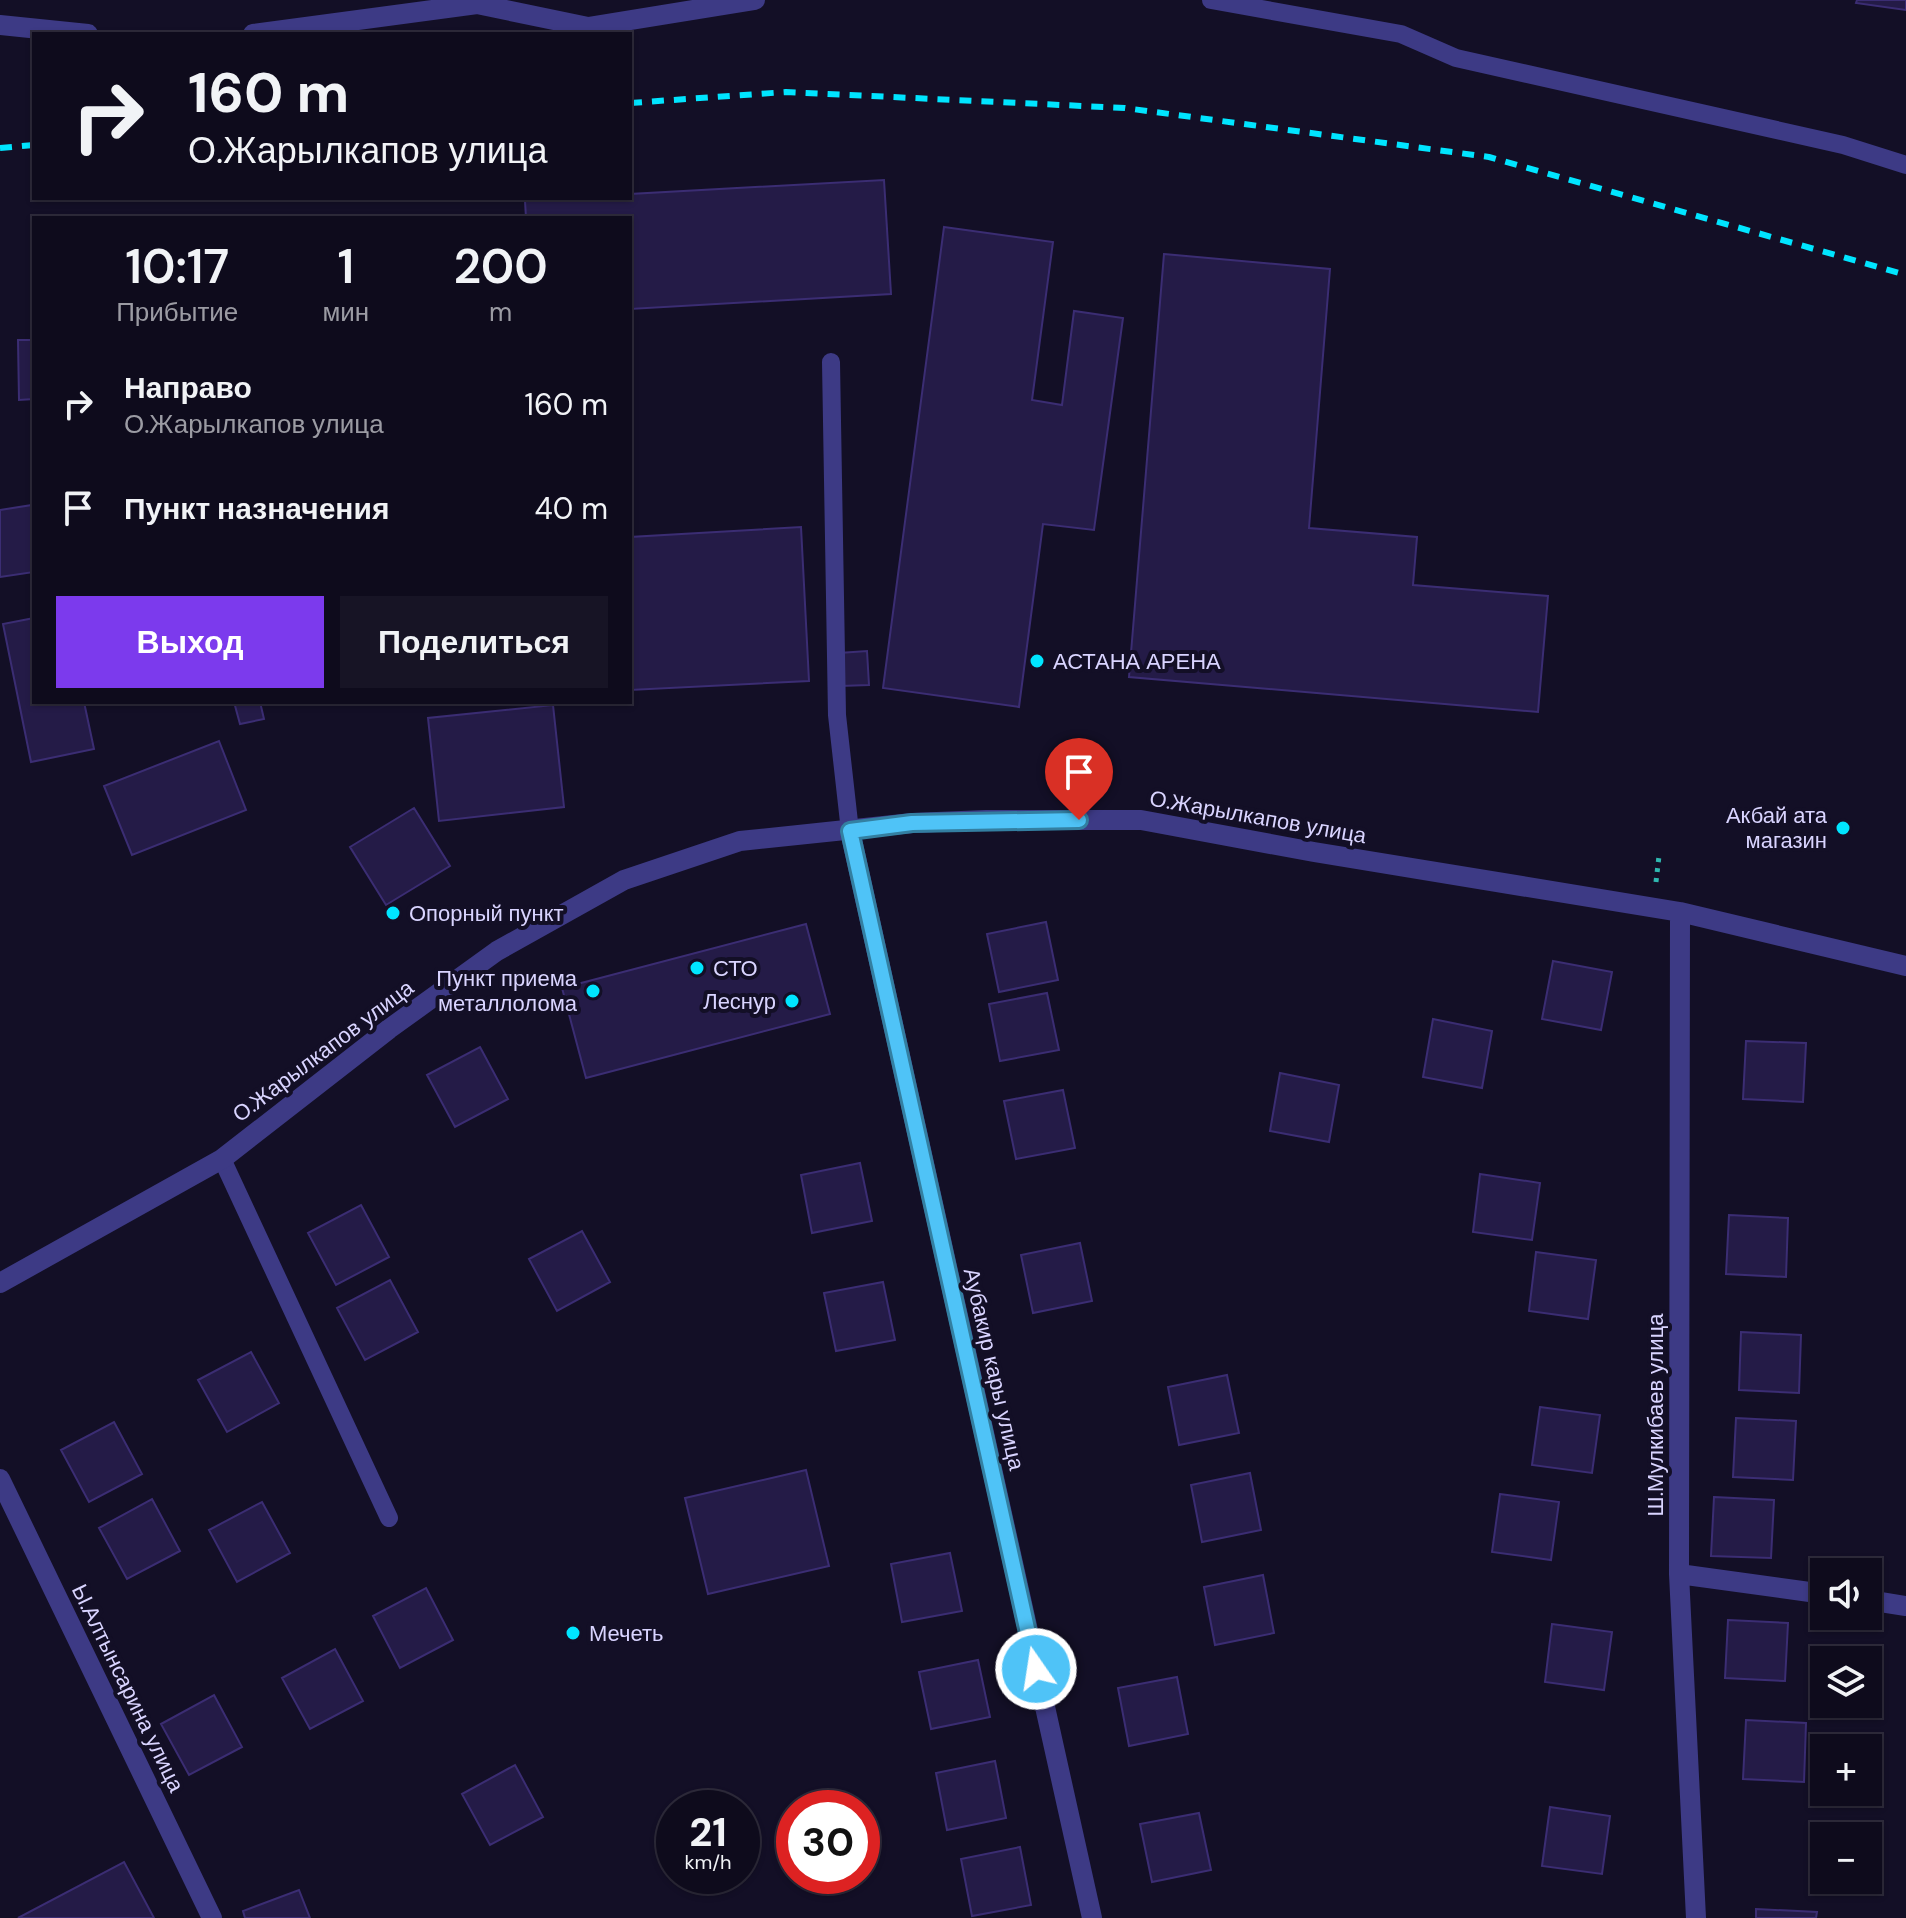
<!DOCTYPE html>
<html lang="ru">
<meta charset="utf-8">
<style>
body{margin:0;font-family:"DM Sans",sans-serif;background:#171425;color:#f1f3f6;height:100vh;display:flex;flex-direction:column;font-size:30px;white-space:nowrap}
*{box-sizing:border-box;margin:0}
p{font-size:26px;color:#9b9ba3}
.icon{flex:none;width:44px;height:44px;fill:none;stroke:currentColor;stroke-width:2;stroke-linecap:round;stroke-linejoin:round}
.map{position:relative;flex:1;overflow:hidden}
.panel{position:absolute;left:32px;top:216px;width:600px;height:488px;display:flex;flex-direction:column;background:#0e0b1c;border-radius:0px;box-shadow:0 2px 6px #0004,0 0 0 2px #2e2b3b}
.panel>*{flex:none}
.hud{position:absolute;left:32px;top:32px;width:600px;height:168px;border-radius:0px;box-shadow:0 2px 6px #0004,0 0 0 2px #2e2b3b;background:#0e0b1c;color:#f1f3f6;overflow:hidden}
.tools{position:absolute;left:1810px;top:1558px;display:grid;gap:16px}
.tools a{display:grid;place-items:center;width:72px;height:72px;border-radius:0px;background:#0e0b1c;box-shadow:0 2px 6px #0004,0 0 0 2px #2e2b3b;font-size:40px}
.speed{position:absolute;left:656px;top:1790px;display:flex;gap:16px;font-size:40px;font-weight:700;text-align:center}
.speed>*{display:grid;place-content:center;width:104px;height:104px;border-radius:50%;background:#0e0b1c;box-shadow:0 2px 6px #0004,0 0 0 2px #2e2b3b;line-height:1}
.speed small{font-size:20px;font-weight:400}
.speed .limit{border:12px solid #d22;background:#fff;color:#111}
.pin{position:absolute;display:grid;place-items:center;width:68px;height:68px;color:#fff;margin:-82px -34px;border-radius:50% 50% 50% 0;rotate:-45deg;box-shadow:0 0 8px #0007}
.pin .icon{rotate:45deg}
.me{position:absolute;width:88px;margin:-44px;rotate:347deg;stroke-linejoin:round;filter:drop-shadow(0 0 6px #0008)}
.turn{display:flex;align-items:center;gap:28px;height:168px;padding:0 24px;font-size:36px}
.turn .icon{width:104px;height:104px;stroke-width:2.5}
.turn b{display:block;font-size:56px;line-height:68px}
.eta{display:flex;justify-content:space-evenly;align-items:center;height:136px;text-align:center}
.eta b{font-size:48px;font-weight:600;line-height:56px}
.button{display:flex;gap:16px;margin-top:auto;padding:16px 24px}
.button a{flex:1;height:92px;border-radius:0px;background:#7c3aed;color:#fff;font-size:32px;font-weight:600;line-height:92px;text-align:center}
.button a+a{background:#171425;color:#f1f3f6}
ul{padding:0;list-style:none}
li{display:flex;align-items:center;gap:24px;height:104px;padding:0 24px}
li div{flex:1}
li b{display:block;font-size:30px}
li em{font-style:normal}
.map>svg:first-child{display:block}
</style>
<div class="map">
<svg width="1906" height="1918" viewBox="0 0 1906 1918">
<rect width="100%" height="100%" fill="#130f26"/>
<path fill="#241b47" stroke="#3b2d73" stroke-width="2" d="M 1857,0 L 1906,0 L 1906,10 L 1856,3 Z
M 884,180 L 891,294 L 630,309 L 630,218 L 526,218 L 525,201 L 630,198 L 630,194 Z
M 944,227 L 1053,242 L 1032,400 L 1062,405 L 1074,311 L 1123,318 L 1094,530 L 1043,524 L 1019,707 L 883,688 Z
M 1164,254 L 1330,269 L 1309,528 L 1417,537 L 1413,585 L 1548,596 L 1538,712 L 1129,677 Z
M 18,340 L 34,340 L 34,399 L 19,400 Z
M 32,505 L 34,572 L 0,577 L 0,510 Z
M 801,527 L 809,681 L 630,690 L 630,537 Z
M 34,618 L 34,702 L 84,702 L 94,749 L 31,762 L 3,624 Z
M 867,651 L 869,685 L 840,686 L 839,653 Z
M 234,702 L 260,702 L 264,719 L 240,724 Z
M 553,705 L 564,807 L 439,821 L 428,718 Z
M 219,741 L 246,810 L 132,855 L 104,786 Z
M 414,808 L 450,866 L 386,905 L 350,847 Z
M 1046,922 L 1058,980 L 999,992 L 987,934 Z
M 806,924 L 830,1014 L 586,1078 L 562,988 Z
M 1553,961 L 1612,972 L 1601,1030 L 1542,1019 Z
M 1047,993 L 1059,1050 L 1000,1061 L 989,1004 Z
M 1433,1019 L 1492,1031 L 1482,1088 L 1423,1077 Z
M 1746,1041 L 1806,1043 L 1803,1102 L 1743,1099 Z
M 480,1047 L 508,1099 L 455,1127 L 427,1075 Z
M 1280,1073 L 1339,1085 L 1329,1142 L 1270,1131 Z
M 1063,1090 L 1075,1148 L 1016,1159 L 1004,1101 Z
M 860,1163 L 872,1221 L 812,1233 L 801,1175 Z
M 1480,1174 L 1540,1183 L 1532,1240 L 1473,1232 Z
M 361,1205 L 389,1257 L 336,1285 L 308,1233 Z
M 1729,1215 L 1788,1218 L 1786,1277 L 1726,1274 Z
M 582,1231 L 610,1282 L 557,1311 L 529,1259 Z
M 1080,1243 L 1092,1301 L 1033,1313 L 1021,1255 Z
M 1536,1252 L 1596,1260 L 1588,1319 L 1529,1311 Z
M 390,1280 L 418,1332 L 365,1360 L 337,1308 Z
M 883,1282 L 895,1340 L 836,1351 L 824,1293 Z
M 1741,1332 L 1801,1335 L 1799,1393 L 1739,1390 Z
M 251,1352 L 279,1403 L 227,1432 L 198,1380 Z
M 1227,1375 L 1239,1433 L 1179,1445 L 1168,1387 Z
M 1540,1407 L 1600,1415 L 1592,1473 L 1532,1465 Z
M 1736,1418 L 1796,1421 L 1793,1480 L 1733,1477 Z
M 114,1422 L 142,1474 L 89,1502 L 61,1450 Z
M 806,1470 L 829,1566 L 708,1594 L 685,1498 Z
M 1250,1473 L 1261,1530 L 1202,1542 L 1191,1485 Z
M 1500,1494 L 1559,1502 L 1551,1560 L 1492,1552 Z
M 1714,1497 L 1774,1500 L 1771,1558 L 1711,1556 Z
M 152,1499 L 180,1551 L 127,1579 L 99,1528 Z
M 262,1502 L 290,1553 L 237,1582 L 209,1530 Z
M 950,1553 L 962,1611 L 902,1622 L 891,1564 Z
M 1263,1575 L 1274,1633 L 1215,1645 L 1204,1587 Z
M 426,1588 L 453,1640 L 400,1668 L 373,1616 Z
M 1728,1620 L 1788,1623 L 1785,1681 L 1725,1678 Z
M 1552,1624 L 1612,1632 L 1604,1690 L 1545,1682 Z
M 335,1649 L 363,1701 L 310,1729 L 282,1678 Z
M 978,1660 L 990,1717 L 931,1729 L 919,1672 Z
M 1177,1677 L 1188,1734 L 1129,1746 L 1118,1688 Z
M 214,1695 L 242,1747 L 189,1775 L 161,1724 Z
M 1746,1720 L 1806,1723 L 1804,1782 L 1743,1779 Z
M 995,1761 L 1006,1818 L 947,1830 L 936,1773 Z
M 515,1765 L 543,1817 L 490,1845 L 462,1794 Z
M 1550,1807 L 1610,1816 L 1602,1874 L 1542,1866 Z
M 1199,1813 L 1211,1870 L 1152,1882 L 1140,1824 Z
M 1020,1847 L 1031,1905 L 972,1916 L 961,1859 Z
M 124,1862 L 154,1918 L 18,1918 Z
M 299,1890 L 310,1918 L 245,1918 L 243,1911 Z
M 1756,1909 L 1817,1912 L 1816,1918 L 1756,1918 Z"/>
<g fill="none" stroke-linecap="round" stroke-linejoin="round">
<path stroke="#2fb8b0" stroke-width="5" stroke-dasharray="4 6" stroke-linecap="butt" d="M 1656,882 L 1659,856"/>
<path stroke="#3d3a85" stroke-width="18" d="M 1211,0 L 1401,34 L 1456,58 L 1843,145 L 1906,165
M 831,362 L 837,715 L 850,831
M 222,1159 L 389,1518"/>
<path stroke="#3d3a85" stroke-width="20" d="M 0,25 L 88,34
M 253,34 L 477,4 L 588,27 L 755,0
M 850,831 L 1092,1918
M 1680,912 L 1679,1574 L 1696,1918
M 0,1283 L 222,1159 L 389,1029 L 497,951 L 624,880 L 740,841 L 912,823 L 986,820 L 1141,820 L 1314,852 L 1680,912 L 1906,966
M 0,1479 L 212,1918
M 1679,1574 L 1824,1594
M 1868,1600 L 1906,1606"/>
<path stroke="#00e5ff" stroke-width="6" stroke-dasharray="12 10" stroke-linecap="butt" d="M 630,103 L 786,92 L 1125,108 L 1489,157 L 1906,275
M 0,148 L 34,145"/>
</g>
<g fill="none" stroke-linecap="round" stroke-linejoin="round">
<g stroke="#337fa1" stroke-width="20">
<path id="route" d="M 1036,1669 L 850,831 L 912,823 L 1079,820"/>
</g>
<use href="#route" stroke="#4fc3f7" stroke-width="14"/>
</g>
<g fill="#00e5ff" stroke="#130f26" stroke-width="3">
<circle cx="1037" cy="661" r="8"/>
<circle cx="1843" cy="828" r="8"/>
<circle cx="393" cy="913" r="8"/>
<circle cx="697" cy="968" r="8"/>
<circle cx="593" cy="991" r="8"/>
<circle cx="792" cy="1001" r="8"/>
<circle cx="573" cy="1633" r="8"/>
</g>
<g text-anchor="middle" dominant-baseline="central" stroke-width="8" stroke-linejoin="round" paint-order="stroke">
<g font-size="22" fill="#d9d4ff" stroke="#130f26" text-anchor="start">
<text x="1053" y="661">АСТАНА АРЕНА</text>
<text x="1827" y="815" text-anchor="end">Акбай ата<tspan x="1827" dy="25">магазин</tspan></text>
<text x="409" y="913">Опорный пункт</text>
<text x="713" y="968">СТО</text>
<text x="577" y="978" text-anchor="end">Пункт приема<tspan x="577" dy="25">металлолома</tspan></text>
<text x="776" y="1001" text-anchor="end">Леснур</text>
<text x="589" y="1633">Мечеть</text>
</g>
<g font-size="22" fill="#d9d4ff" stroke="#130f26">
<text transform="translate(1258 817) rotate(10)">О.Жарылкапов улица</text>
<text transform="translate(323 1051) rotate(-37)">О.Жарылкапов улица</text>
<text transform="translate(994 1369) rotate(77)">Аубакир кары улица</text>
<text transform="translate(1655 1415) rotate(-90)">Ш.Мулкибаев улица</text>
<text transform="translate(128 1688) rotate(64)">Ы.Алтынсарина улица</text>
</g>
</g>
</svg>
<div class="tools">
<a><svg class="icon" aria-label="sound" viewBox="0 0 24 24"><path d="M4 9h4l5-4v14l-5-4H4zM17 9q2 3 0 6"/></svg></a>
<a><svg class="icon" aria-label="layers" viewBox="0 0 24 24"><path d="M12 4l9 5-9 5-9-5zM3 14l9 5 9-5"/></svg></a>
<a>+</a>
<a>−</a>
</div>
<div class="speed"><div>21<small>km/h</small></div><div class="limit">30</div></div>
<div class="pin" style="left:1079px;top:820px;background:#d93025"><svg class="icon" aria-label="arrive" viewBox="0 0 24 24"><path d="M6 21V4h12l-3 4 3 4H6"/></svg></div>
<svg class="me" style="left:1036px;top:1669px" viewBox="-20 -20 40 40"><circle r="17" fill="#4fc3f7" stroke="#fff" stroke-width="3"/><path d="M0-11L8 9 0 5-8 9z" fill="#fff"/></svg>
<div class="hud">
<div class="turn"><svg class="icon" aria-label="right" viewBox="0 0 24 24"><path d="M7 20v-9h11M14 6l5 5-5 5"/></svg><div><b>160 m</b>О.Жарылкапов улица</div></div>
</div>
<section class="panel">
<div class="eta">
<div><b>10:17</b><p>Прибытие</p></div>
<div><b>1</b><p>мин</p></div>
<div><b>200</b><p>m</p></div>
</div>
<ul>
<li><svg class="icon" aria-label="right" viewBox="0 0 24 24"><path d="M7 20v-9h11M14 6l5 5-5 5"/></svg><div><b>Направо</b><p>О.Жарылкапов улица</p></div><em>160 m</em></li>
<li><svg class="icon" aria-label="arrive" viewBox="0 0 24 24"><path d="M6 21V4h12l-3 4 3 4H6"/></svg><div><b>Пункт назначения</b></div><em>40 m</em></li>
</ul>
<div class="button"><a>Выход</a><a>Поделиться</a></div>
</section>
</div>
